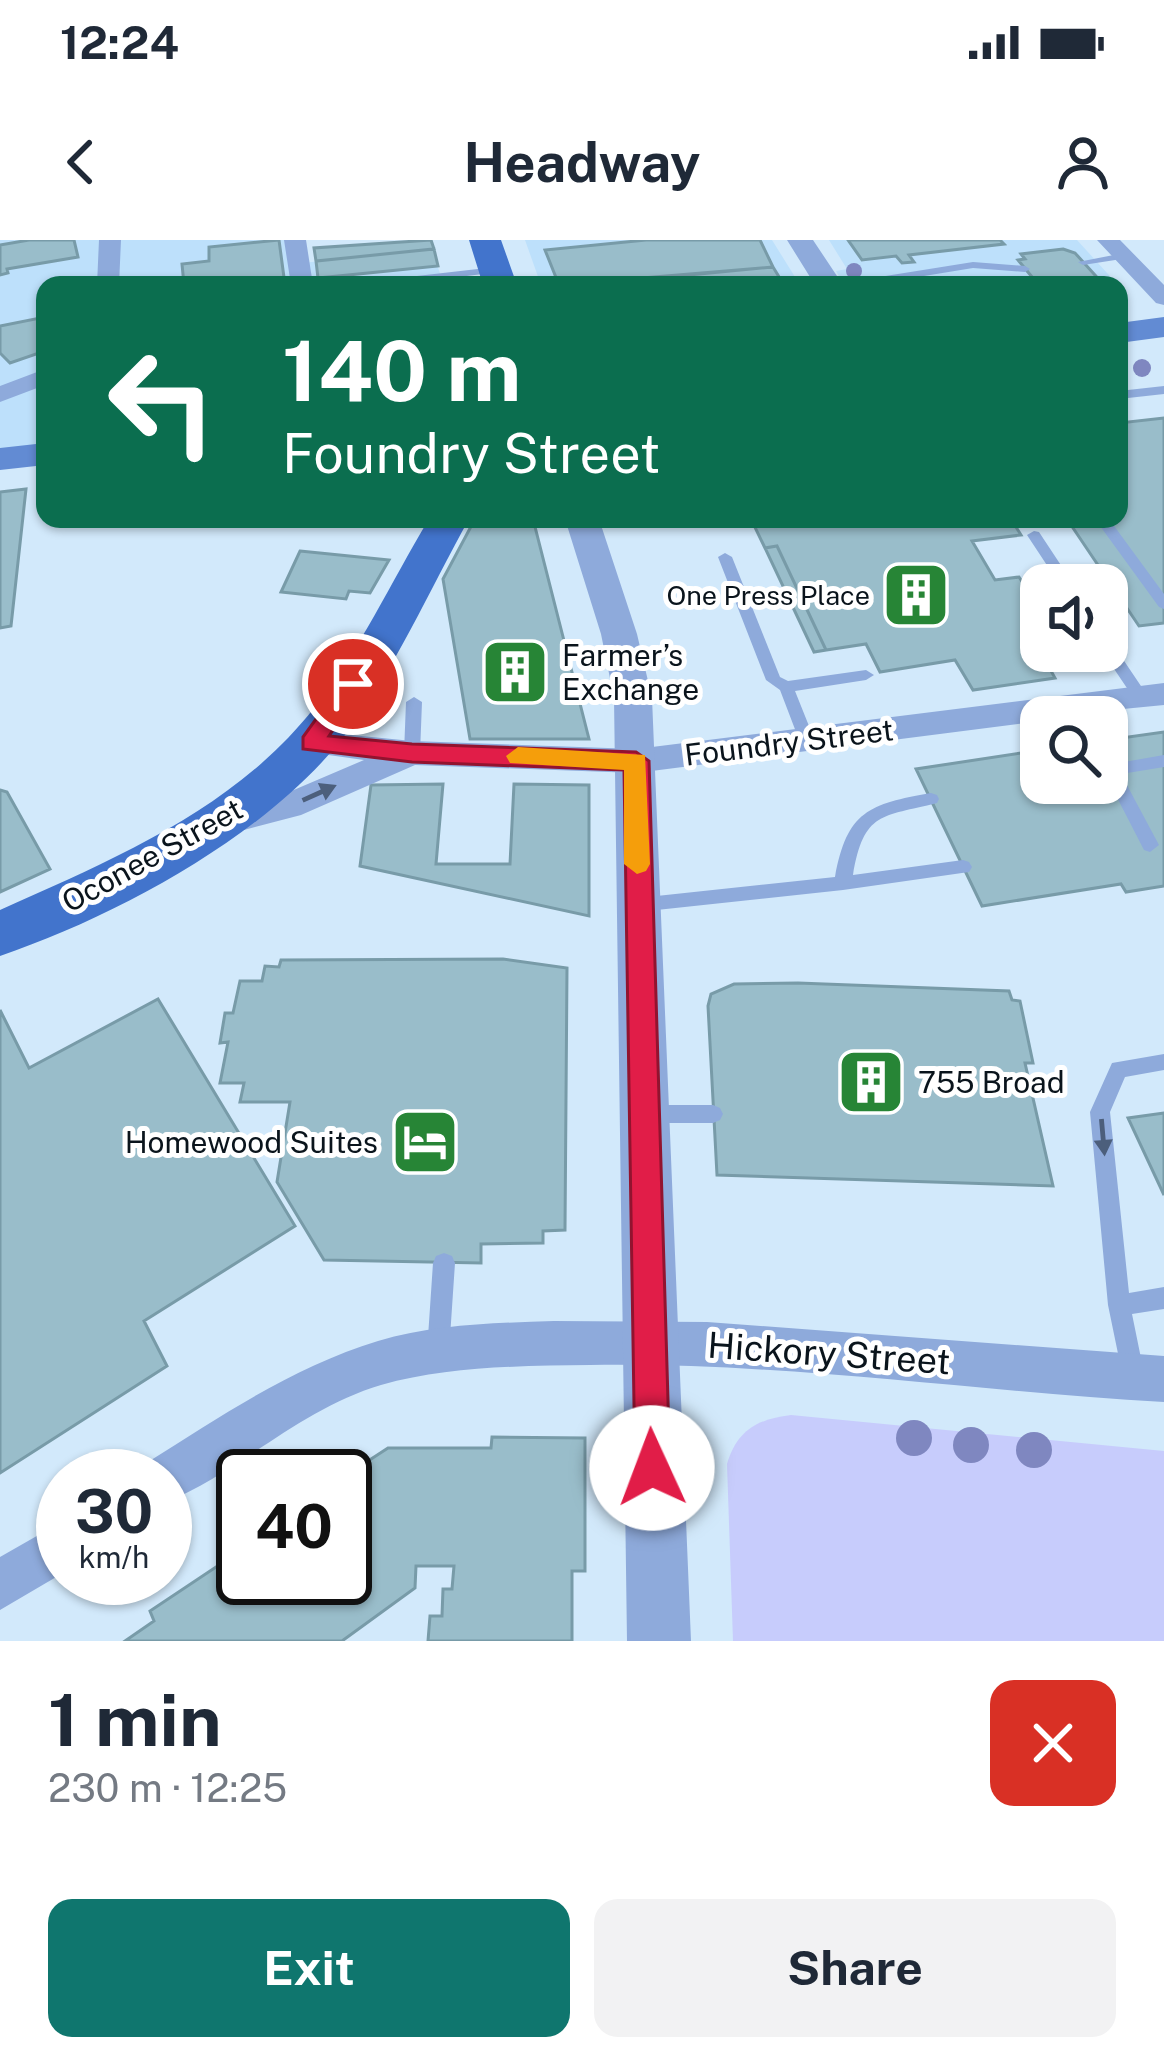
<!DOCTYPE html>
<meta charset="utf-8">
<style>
body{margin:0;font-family:"Public Sans",sans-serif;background:#f2f2f3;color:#1f2937;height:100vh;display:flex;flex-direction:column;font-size:45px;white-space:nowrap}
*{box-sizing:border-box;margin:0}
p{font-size:39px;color:#747a83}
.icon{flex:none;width:66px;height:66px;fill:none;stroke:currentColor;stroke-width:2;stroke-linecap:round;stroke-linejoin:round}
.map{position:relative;height:1401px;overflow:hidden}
.side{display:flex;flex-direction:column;background:#fff;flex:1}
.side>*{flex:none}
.top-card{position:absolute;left:36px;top:36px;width:1092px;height:252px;border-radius:24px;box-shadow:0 3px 9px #0004;background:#0b6e4f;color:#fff;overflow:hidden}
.controls{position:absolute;left:1020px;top:324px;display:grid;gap:24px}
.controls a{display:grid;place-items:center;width:108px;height:108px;border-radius:24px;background:#fff;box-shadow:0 3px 9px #0004;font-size:60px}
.speed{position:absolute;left:36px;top:1209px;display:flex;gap:24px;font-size:60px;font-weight:700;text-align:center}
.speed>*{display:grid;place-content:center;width:156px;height:156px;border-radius:50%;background:#fff;box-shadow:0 3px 9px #0004;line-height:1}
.speed small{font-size:30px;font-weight:400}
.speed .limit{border:6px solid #111;border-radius:18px;background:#fff;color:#111}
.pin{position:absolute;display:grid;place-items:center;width:102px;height:102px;color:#fff;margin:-51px;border:6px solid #fff;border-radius:50%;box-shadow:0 3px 12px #0007}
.me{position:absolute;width:132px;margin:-66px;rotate:358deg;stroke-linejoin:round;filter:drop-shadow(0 0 9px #0008)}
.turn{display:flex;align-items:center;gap:42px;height:252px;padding:0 48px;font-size:54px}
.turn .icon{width:156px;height:156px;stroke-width:2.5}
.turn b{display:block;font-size:84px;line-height:102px}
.round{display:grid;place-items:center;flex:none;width:126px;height:126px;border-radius:24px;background:#f2f2f3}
.headline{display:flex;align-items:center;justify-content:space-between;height:204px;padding:0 48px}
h1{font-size:72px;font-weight:700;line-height:90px}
.primary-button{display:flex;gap:24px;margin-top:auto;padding:24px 48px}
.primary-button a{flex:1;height:138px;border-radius:24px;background:#0f766e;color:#fff;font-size:48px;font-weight:700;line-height:138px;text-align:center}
.primary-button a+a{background:#f2f2f3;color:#1f2937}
.status{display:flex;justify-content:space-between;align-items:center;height:84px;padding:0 60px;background:#fff;direction:ltr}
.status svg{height:33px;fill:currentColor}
header{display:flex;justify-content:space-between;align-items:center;height:156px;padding:0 48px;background:#fff;font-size:54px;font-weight:700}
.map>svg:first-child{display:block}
</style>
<div class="status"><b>12:24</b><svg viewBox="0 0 49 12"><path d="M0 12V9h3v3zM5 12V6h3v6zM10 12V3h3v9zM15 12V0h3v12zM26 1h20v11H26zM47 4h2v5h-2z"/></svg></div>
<header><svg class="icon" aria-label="back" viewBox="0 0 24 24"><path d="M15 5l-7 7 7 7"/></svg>Headway<svg class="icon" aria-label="person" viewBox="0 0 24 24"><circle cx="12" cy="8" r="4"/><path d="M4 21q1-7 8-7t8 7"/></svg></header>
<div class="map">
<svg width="1164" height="1401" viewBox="0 0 1164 1401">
<rect width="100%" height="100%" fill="#d2e9fb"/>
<path fill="#bde0fb" d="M 0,0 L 287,0 L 292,24 L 432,10 L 444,45 L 45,45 L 45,205 L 0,210 Z
M 525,0 L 772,0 L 800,45 L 541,45 Z
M 829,0 L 1077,0 L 1118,45 L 844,45 L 836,31 L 847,29 Z"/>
<path fill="#c7ccfc" d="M 791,1175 L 1164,1211 L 1164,1401 L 733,1401 L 727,1224 C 737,1190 758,1179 791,1175 Z"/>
<path fill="#99bdca" stroke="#789ba8" stroke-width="3" d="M 29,0 L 74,0 L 78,17 L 7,29 L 8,33 L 0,35 L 0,5 Z
M 279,0 L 285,45 L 184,45 L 182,24 L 209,21 L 209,7 Z
M 431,0 L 434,9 L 316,21 L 314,8 Z
M 646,0 L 760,0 L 773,27 L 559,45 L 545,10 Z
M 848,0 L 1000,0 L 1004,4 L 909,15 L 914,22 L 902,23 L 896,16 L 862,20 Z
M 434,9 L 438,26 L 318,38 L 316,21 Z
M 1063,9 L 1075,13 L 1104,45 L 1023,45 L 1037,43 L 1018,20 L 1025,19 L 1021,14 Z
M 773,27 L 784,45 L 586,45 Z
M 45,77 L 45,111 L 10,123 L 0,113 L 0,86 Z
M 1164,178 L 1164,383 L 1139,386 L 1067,279 L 1119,279 L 1119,183 Z
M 26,249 L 11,386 L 0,388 L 0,252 Z
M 475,279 L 533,279 L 589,499 L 470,499 L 443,339 Z
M 751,279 L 1011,279 L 1021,295 L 972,301 L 995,340 L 1019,337 L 1041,370 L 1041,381 L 1025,384 L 1055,438 L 973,450 L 955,420 L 880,432 L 866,404 L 826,410 L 777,306 L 765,308 Z
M 777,306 L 826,410 L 814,412 L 765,308 Z
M 300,311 L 389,320 L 370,353 L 349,351 L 346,359 L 281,352 Z
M 1164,492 L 1164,646 L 1126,652 L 1121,644 L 982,666 L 916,529 L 1041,510 L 1041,543 L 1107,543 L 1107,500 Z
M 443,544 L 436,624 L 510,624 L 514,544 L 589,545 L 589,676 L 360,626 L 371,545 Z
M 0,550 L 7,552 L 50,629 L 0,652 Z
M 503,719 L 567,728 L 565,990 L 543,991 L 543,1003 L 481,1004 L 481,1023 L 324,1020 L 277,942 L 290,862 L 240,862 L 244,843 L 220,843 L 228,802 L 220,803 L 225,773 L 233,773 L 240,741 L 262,741 L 265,726 L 279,727 L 281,720 Z
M 798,743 L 1009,751 L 1012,760 L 1020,761 L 1033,823 L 1025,823 L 1053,946 L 717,935 L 708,766 L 711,754 L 734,744 Z
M 158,759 L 295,986 L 144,1081 L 167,1126 L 0,1233 L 0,770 L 29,828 Z
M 1164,873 L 1164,955 L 1128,878 Z
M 492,1197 L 585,1198 L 585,1331 L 572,1331 L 572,1401 L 428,1401 L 430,1376 L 442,1376 L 443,1349 L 452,1349 L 454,1326 L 416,1326 L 415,1348 L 342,1401 L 125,1401 L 154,1381 L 150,1371 L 243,1309 L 243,1338 L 345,1338 L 345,1236 L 388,1208 L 491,1208 Z"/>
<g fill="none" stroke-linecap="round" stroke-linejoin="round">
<path fill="#8eaadb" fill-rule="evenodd" d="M 1124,13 L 1129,16 L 1128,18 L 1083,25 L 1078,22 Z
M 973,22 L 1025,26 L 1030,29 L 1025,32 L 973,28 L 869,45 L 842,45 L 848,42 Z
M 495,27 L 500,30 L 499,32 L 394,45 L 359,45 L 365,42 Z
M 1164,146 L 1164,154 L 1119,159 L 1119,151 Z
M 1095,279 L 1109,279 L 1164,354 L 1164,369 L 1159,367 Z
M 1034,291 L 1039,292 L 1074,345 L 1060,345 L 1027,295 Z
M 725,313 L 732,317 L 780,437 L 788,441 L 866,430 L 874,435 L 866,440 L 795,451 L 815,501 L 813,505 L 801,505 L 780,450 L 766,440 L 718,317 Z
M 1107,402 L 1112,403 L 1145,452 L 1148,456 L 1145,460 L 1135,460 L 1102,411 L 1107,411 Z
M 414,457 L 422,462 L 420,513 L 412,519 L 404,513 L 406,462 Z
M 1164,515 L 1164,527 L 1121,534 L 1159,605 L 1150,612 L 1144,610 L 1107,538 L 1107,525 Z
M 931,553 L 937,555 L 939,559 L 937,563 C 882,577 864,571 853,635 L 963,620 L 969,622 L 972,627 L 969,632 L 843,650 L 638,672 L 632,670 L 629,665 L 632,660 L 638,658 L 835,637 C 847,571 869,564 931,553 Z
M 1164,814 L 1164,830 L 1125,837 L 1110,872 L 1129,1053 L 1164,1047 L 1164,1069 L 1132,1074 L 1144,1133 L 1141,1141 L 1133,1144 L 1125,1141 L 1122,1133 L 1108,1065 L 1090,872 L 1112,823 Z
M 646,865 L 713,865 L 720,868 L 723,874 L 720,880 L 713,883 L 646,883 L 639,880 L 636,874 L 639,868 Z
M 444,1013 L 452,1016 L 455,1023 L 449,1112 L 446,1120 L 438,1123 L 430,1120 L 427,1112 L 433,1023 L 436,1016 Z"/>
<path fill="#8eaadb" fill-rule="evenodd" d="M 99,0 L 121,0 L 119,45 L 97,45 Z
M 284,0 L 306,0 L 313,45 L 291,45 Z
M 1097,0 L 1120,0 L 1164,45 L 1164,65 L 1156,63 Z
M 45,129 L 45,145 L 0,162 L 0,146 Z
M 1164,443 L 1164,465 L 1041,477 L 1041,481 L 636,533 L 415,525 L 301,575 L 225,595 L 213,591 L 208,582 L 213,573 L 282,555 L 364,520 L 300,511 L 295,503 L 300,495 L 311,491 L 412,501 L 636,509 Z
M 554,1081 L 707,1082 L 1164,1116 L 1164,1162 C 973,1151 782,1122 590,1125 C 521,1126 448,1126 381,1145 C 300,1169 241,1231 165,1263 L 165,1236 L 143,1236 L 148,1222 C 221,1176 295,1126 378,1101 C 435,1084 495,1083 554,1081 Z
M 63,1281 L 63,1333 L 0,1370 L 0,1317 Z"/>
<path fill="#8eaadb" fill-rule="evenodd" d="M 787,0 L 813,0 L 843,45 L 815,45 Z
M 565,279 L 599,279 L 637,394 L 652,458 L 691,1401 L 627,1401 L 614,458 L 601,394 Z"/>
<path fill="#628bd3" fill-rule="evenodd" d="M 1164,77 L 1164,97 L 1119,103 L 1119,83 Z
M 45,203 L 45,225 L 0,230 L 0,208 Z"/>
<path fill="#4274cc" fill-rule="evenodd" d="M 469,0 L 501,0 L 517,45 L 483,45 Z
M 429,279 L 469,279 C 429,351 395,429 345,495 C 269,594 118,676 0,716 L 0,670 C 114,619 235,569 314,468 C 360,410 391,342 429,279 Z"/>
</g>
<g fill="#7f87c0">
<circle cx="854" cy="31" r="8"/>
<circle cx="1142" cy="128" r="9"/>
<circle cx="914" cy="1198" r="18"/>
<circle cx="971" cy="1205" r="18"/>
<circle cx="1034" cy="1210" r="18"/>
</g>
<defs><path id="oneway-solid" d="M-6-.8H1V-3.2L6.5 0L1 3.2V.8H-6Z" transform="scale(3)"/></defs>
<g fill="#4c5f7c">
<use href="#oneway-solid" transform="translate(319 553) rotate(-24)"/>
<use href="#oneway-solid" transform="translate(1103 897) rotate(85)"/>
</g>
<path fill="#e11d48" stroke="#92132f" stroke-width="3" d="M 353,436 L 365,444 L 329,496 L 412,504 L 636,512 L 649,521 L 670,1228 L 665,1240 L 652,1245 L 640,1240 L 635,1228 L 624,530 L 412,522 L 303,509 L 303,497 L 345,439 Z"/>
<path fill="#f59e0b" d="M 518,507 L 645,515 L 650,624 L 646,631 L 637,634 L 624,624 L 624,530 L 510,523 L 506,516 Z"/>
<defs>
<g id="building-square" transform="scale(3.45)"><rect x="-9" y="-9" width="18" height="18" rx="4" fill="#278536" stroke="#fff"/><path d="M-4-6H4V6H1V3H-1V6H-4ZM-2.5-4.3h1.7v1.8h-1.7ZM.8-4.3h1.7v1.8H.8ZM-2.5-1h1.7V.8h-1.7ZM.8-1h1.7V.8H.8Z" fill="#fff"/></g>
<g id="hotel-square" transform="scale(3.45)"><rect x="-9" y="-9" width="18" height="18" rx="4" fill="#278536" stroke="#fff"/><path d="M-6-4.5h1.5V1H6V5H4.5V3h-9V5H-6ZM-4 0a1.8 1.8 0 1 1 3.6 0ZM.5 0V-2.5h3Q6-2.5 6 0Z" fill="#fff"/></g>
</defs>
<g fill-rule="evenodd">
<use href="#building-square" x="916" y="355"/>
<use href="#building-square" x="515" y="432"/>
<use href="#building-square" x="871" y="842"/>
<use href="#hotel-square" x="425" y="902"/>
</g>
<g text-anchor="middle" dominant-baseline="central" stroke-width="10" stroke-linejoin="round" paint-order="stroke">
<g font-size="27" fill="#0a141c" stroke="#fff" text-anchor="end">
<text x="870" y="355">One Press Place</text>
</g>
<g font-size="30" fill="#0a141c" stroke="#fff" text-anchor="start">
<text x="562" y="415">Farmer’s<tspan x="562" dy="34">Exchange</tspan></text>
<text x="918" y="842">755 Broad</text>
<text x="378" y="902" text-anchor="end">Homewood Suites</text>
</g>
<g font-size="30" fill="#0a141c" stroke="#fff">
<text transform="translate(789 502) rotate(-7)">Foundry Street</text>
<text transform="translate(152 615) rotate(-29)">Oconee Street</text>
</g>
<g font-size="36" fill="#0a141c" stroke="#fff">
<text transform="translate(829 1113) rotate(4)">Hickory Street</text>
</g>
</g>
</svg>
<div class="controls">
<a><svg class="icon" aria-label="sound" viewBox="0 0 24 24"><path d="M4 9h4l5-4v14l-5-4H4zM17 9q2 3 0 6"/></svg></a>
<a><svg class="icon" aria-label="search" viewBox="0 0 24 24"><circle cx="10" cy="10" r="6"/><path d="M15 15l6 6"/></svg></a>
</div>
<div class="speed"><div>30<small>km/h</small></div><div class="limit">40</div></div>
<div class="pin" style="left:353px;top:444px;background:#d93025"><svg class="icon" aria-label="arrive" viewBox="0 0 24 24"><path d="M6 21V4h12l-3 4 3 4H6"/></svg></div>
<svg class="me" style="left:652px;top:1228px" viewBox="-20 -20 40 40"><circle r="19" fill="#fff"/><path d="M0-13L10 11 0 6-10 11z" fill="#e11d48"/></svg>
<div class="top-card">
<div class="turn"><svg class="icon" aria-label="left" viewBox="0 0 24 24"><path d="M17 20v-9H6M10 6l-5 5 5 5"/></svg><div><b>140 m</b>Foundry Street</div></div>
</div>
</div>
<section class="side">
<div class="headline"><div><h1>1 min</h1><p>230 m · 12:25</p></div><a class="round" style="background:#d93025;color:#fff"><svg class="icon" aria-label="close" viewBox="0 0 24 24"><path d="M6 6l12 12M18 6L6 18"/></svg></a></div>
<div class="primary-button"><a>Exit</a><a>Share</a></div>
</section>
